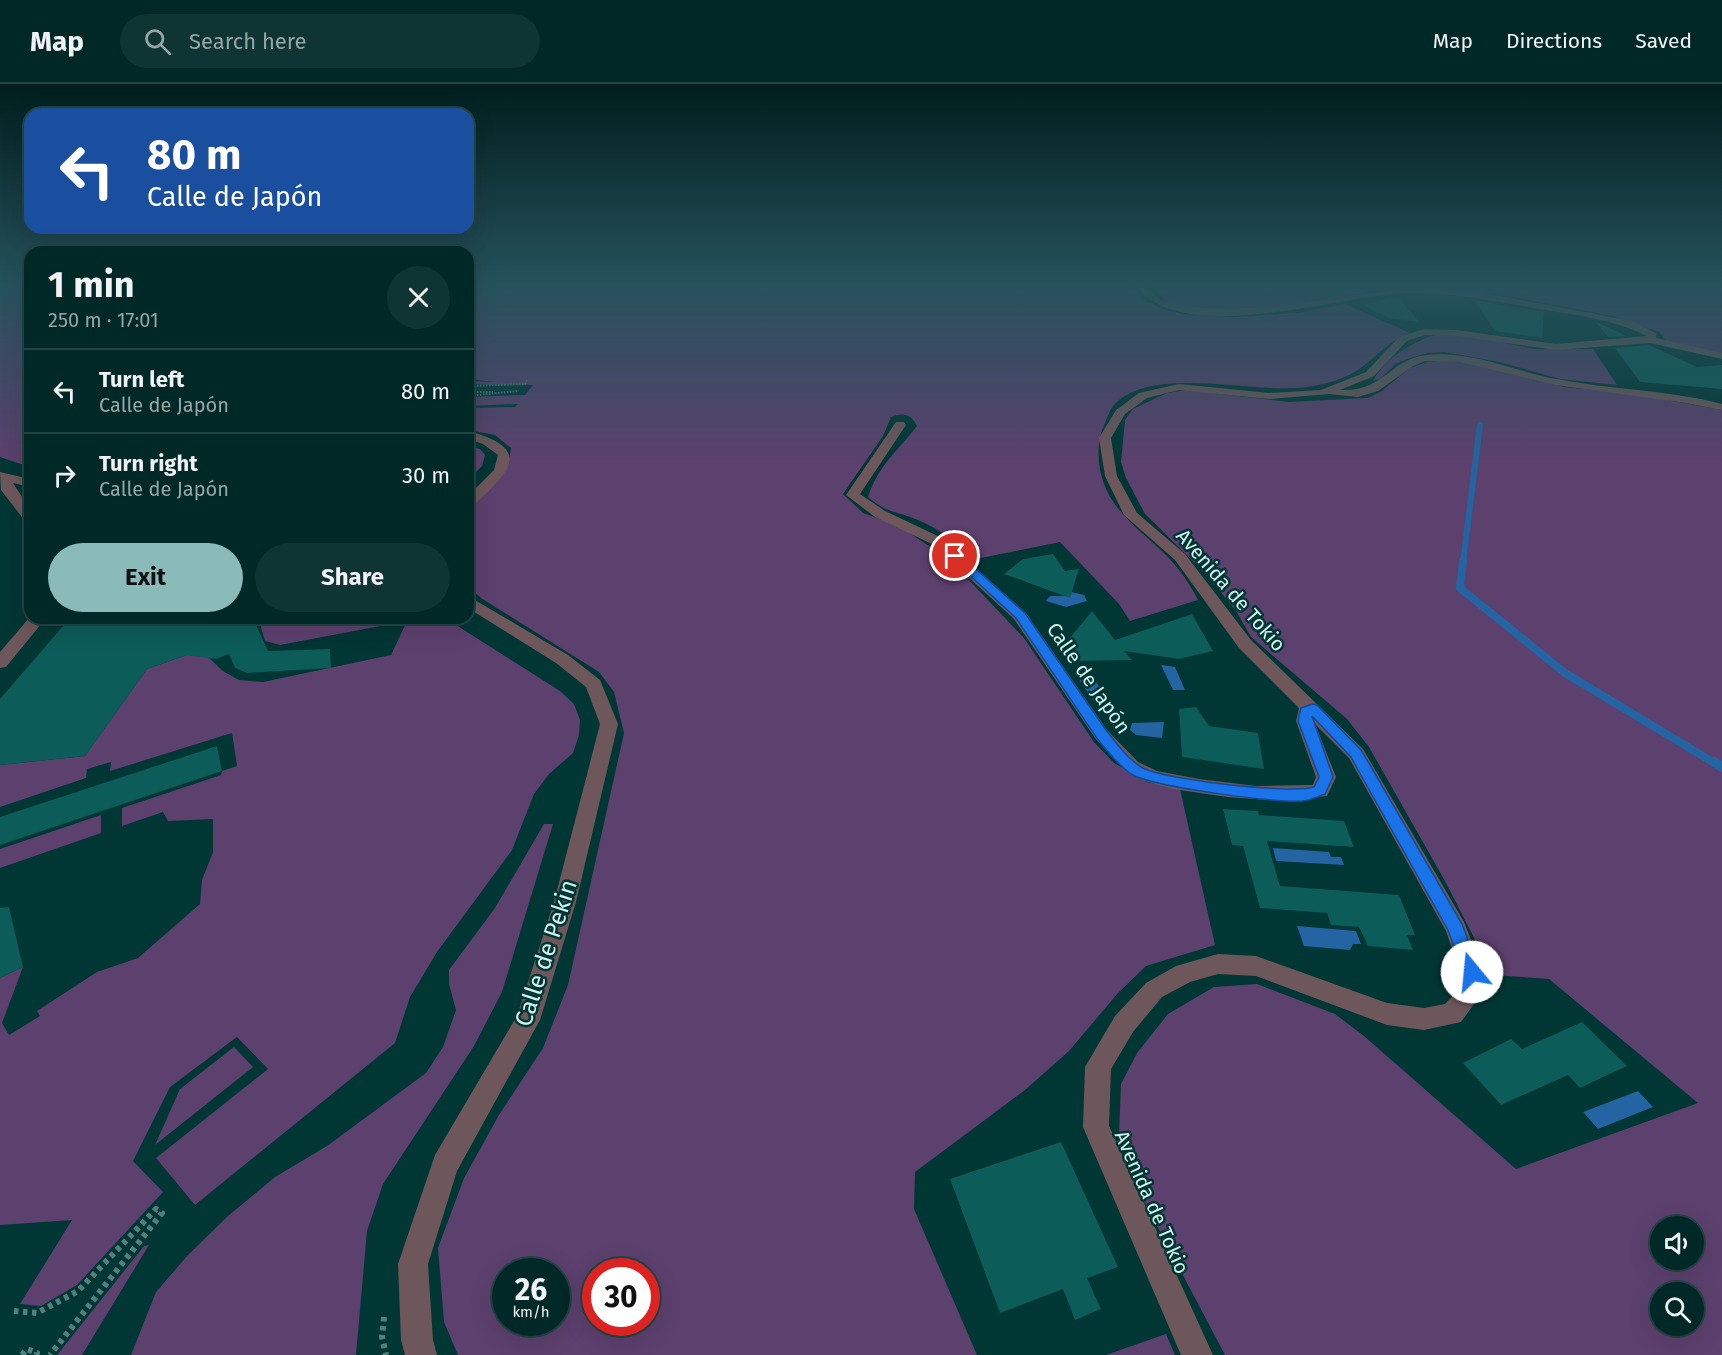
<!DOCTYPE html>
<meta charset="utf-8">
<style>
body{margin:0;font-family:"Fira Sans",sans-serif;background:#0e3433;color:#f1f3f6;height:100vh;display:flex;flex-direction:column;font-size:22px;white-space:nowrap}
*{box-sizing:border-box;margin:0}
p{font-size:20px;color:#95a6a7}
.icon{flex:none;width:33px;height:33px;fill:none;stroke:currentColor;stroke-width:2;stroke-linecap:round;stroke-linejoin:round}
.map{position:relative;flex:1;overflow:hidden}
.sheet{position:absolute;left:24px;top:162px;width:450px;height:378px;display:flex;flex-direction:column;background:#002827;border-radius:18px;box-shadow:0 6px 24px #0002,0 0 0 2px #244}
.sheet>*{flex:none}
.hud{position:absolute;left:24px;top:24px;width:450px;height:126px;border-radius:18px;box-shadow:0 6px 24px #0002,0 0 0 2px #244;background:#1a4fa0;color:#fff;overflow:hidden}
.controls{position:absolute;left:1650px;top:1132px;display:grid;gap:12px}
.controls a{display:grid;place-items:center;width:54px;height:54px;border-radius:50%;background:#002827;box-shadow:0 6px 24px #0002,0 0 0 2px #244;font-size:30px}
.speed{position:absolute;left:492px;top:1174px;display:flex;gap:12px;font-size:30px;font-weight:700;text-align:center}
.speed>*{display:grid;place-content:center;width:78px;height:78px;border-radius:50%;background:#002827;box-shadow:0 6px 24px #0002,0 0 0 2px #244;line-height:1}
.speed small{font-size:15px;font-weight:400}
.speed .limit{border:9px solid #d22;background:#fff;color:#111}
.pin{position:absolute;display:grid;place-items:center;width:51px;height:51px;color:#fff;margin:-26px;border:3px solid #fff;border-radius:50%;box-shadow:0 2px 6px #0007}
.me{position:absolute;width:66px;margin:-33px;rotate:343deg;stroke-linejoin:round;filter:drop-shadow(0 0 4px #0008)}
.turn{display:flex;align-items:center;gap:21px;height:126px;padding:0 24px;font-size:27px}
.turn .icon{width:78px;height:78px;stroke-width:2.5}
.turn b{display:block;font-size:42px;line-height:51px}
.round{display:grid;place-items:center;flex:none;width:63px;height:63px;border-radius:32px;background:#0e3433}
.headline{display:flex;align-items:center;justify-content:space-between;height:102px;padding:0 24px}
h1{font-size:36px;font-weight:700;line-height:45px}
.action{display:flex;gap:12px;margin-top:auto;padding:12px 24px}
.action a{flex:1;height:69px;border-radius:36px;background:#8bbbb9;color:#111;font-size:24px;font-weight:700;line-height:69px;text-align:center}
.action a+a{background:#0e3433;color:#f1f3f6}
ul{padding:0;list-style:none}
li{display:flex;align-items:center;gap:18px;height:84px;padding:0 24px;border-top:2px solid #244}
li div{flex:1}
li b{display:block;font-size:22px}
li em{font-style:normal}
header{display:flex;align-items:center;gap:36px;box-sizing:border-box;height:84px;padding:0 30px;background:#002827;border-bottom:2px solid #244}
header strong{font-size:28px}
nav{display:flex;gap:33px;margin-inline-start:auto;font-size:21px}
.search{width:420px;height:54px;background:#0e3433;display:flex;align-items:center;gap:15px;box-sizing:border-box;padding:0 21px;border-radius:33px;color:#95a6a7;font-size:22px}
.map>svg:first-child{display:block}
</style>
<header>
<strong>Map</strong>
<div class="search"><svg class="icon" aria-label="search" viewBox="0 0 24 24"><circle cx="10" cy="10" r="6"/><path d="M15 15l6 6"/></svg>Search here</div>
<nav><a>Map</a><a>Directions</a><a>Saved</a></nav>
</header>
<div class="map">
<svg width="1722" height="1271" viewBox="0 0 1722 1271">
<rect width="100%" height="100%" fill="#003634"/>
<path fill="#5c406e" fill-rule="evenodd" d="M 0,201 L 30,201 L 30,383 L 0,373 Z
M 468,201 L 1130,201 L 1147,218 L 1165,226 L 1184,230 L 1234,233 L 1298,229 L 1345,220 L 1410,249 C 1390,256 1379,270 1362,283 C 1346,295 1327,300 1307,303 C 1255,311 1150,279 1113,322 C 1110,326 1107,334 1105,339 C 1096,357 1097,381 1104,400 C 1114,429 1146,451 1167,472 C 1179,484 1190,500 1198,516 L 1130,537 L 1119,520 L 1060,458 L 976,475 C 958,460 940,445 918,436 C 897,427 888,430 868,413 C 879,380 897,368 917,342 C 912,330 902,328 891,333 L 883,352 L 843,410 L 863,429 L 899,442 L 950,476 L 1024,554 L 1094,658 L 1114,679 L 1147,698 L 1180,705 L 1215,861 L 1146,882 L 1118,909 L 1069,967 L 1025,1006 L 915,1088 L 914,1125 L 977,1271 L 458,1271 L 444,1238 L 438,1164 L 464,1094 L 499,1031 L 543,964 L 568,901 L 624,649 L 614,608 L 599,588 L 481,514 L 468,502 L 468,425 C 486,407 509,391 511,364 L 495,351 L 468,346 L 468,324 L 515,323 L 518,320 L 468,322 L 468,313 L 525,311 L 533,301 L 468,300 L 468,297 L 495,298 L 468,295 ZM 506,1188 L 556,1188 L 556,1239 L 506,1239 ZM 596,1188 L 646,1188 L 646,1239 L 596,1239 Z
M 1150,201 L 1471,201 L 1486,210 L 1409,204 L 1373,207 L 1284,224 L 1213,226 L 1169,220 Z
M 1497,201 L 1722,201 L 1722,270 L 1666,257 L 1659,248 L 1612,232 L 1517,214 Z
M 1439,250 L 1485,255 L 1534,265 L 1593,265 L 1617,301 L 1560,295 L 1500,278 L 1444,268 L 1427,269 L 1396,279 L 1380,295 L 1373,297 C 1385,274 1415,256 1439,250 Z
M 1451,276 L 1565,303 L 1640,311 L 1722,326 L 1722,1271 L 1225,1271 L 1137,1104 L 1119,1049 L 1121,1000 L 1137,969 L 1168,930 L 1214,903 L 1257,900 L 1335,930 L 1364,952 L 1516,1085 L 1698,1019 L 1549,895 L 1493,891 L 1445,797 L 1369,663 L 1347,635 L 1251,553 L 1236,527 L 1206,490 L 1145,430 L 1126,394 L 1121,378 L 1125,336 L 1133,325 L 1167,309 L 1187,306 L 1288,318 L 1368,314 L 1382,307 L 1410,284 L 1427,278 ZM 1660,1143 L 1694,1143 L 1694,1176 L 1660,1176 ZM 1660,1209 L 1694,1209 L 1694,1242 L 1660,1242 Z
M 468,362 L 480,365 L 485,371 L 482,382 L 468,396 Z
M 263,534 L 445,534 L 560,607 L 574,620 L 580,636 L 579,651 L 573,669 L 549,690 L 534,710 L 512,766 L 437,868 L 410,913 L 395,959 L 195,1121 L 156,1074 L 268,985 L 237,953 L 170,1003 L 133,1077 L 163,1108 L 77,1201 L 41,1222 L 20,1220 L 72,1136 L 0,1141 L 0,894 L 23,883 L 2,939 L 9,951 L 40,932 L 37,927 L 97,888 L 138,874 L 200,820 L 202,796 L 213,768 L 213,735 L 168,737 L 163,728 L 122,742 L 122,724 L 221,691 L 222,687 L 237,682 L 232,649 L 110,687 L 111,678 L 87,685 L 86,694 L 0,723 L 0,681 L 85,672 L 147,585 L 187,571 L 208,573 L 223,587 L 239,596 L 263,598 L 391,571 L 407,537 L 280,561 L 265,557 L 261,544 Z
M 101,731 L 101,749 L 0,784 L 0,765 Z
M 544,740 L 553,740 L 502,908 L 474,962 L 383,1100 L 367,1147 L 356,1271 L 131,1271 L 156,1208 L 188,1171 L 228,1132 L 275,1093 L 327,1062 L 426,989 L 443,963 L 456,926 L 449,900 L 449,886 L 495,824 Z
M 234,963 L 253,983 L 155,1061 L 180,1005 Z
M 149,1161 L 82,1271 L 57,1271 L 144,1162 Z
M 1166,1250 L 1175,1271 L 1106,1271 Z"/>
<path fill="#2464a2" d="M 1071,508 L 1084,511 L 1087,517 L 1066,523 L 1046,517 L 1050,512 L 1063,512 Z
M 1161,581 L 1175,583 L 1185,606 L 1173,606 Z
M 1088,587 L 1109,616 L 1095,619 L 1078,594 L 1084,592 L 1082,588 Z
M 1164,638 L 1162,654 L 1136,651 L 1130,646 L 1132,639 Z
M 1273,764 L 1329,768 L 1331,773 L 1341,773 L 1344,781 L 1276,777 Z
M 1297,842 L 1356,847 L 1361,860 L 1353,860 L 1350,866 L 1304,862 Z
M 1638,1007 L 1653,1023 L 1598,1045 L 1583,1028 Z"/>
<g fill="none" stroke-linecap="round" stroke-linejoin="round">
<path stroke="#2464a2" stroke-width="6" d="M 1463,479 L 1480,341"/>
<path stroke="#2464a2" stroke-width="8" d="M 1463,477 L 1460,504 L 1565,589 L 1716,680"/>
<path stroke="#2464a2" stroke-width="10" d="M 1714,678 L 1722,683"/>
</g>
<path fill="#0c5c59" d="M 1464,201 L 1497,201 L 1517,213 L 1466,205 Z
M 1397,212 L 1419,238 L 1389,234 L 1363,221 Z
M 1474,216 L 1544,228 L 1542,254 L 1495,247 Z
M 1596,238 L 1627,252 L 1608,253 Z
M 1649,261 L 1697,283 L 1722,281 L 1722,305 L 1640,298 L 1615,264 Z
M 1053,470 L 1065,487 L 1079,485 L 1070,514 L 1004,490 L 1023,475 Z
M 1092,527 L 1115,556 L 1192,530 L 1213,567 L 1179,575 L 1124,567 L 1132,576 L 1078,577 L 1075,565 L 1064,561 Z
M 70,534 L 253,534 L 268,567 L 330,565 L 331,584 L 247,589 L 235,584 L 229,570 L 216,575 L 187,571 L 147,585 L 85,672 L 0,681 L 0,615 Z
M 1196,623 L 1209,642 L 1258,649 L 1264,685 L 1182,673 L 1179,625 Z
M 217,662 L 222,687 L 0,761 L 0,733 Z
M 1223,725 L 1258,727 L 1259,731 L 1344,737 L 1354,763 L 1267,757 L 1280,802 L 1399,811 L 1415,851 L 1407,851 L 1413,866 L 1368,862 L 1359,843 L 1331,841 L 1327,829 L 1260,824 L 1243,762 L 1232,761 Z
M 9,823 L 23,883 L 0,894 L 0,824 Z
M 1582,938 L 1627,982 L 1580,1004 L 1568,991 L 1501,1021 L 1463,979 L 1511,955 L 1522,965 Z
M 1061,1058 L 1118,1183 L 1087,1194 L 1101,1225 L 1075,1236 L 1063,1205 L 1000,1229 L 950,1095 Z"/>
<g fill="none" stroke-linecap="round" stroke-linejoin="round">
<path stroke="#53807e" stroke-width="2" stroke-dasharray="1.5 1.5" stroke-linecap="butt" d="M 0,204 L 3,201
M 468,302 L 525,300 L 527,296
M 468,308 L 493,308
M 468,312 L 518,307"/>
<path stroke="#53807e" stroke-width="6" stroke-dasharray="4.5 4.5" stroke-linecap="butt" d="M 14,1227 L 37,1229 L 78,1207 L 156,1125 L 162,1129 L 50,1271
M 384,1233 L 382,1253 L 386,1271
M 22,1271 L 27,1265 L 37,1269 L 36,1271"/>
<path fill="#6e575a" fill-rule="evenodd" d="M 1135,201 L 1144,201 L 1159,215 L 1168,219 L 1211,225 L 1277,223 L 1409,203 L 1479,208 L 1632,237 L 1656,249 L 1656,254 L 1722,269 L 1722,275 L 1650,259 L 1556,266 L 1456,252 L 1425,251 L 1407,257 L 1374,292 L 1340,306 C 1385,308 1389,275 1427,271 C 1471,266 1513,287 1556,295 C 1604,304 1653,306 1701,315 L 1722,320 L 1722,326 L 1680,318 L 1555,301 L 1459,278 L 1425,277 L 1413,282 L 1378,307 L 1358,313 L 1329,310 L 1269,315 L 1179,306 L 1147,314 L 1125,330 L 1111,354 L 1117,392 L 1137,429 L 1185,470 L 1251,556 L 1363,665 L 1464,838 L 1484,888 L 1479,913 L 1461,938 L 1424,946 L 1387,941 L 1256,892 L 1218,890 L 1190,898 L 1162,913 L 1133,948 L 1111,985 L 1109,1042 L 1213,1271 L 1181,1271 L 1083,1043 L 1085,983 L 1115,932 L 1146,899 L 1176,882 L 1218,870 L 1256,872 L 1387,919 L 1424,924 L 1445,920 L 1456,908 L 1460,888 L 1446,847 L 1349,674 L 1315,640 L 1336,693 L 1327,712 L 1283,717 L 1227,713 L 1173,705 L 1145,697 L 1125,687 L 1095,654 L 1014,535 L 932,460 L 875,433 L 846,411 L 896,338 L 904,338 L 906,341 L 860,410 L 885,427 L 942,454 L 1026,529 L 1107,646 L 1138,678 L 1157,687 L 1199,695 L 1256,702 L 1313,701 L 1316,693 L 1296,637 L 1299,624 L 1239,564 L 1175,476 L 1124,431 L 1105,392 L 1099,354 L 1116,326 L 1139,309 L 1179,300 L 1269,309 L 1321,306 L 1366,288 L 1399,253 L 1424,245 L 1456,246 L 1556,260 L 1647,252 C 1615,236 1581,232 1546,226 C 1501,218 1456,209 1411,209 C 1342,209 1184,266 1135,201 Z
M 468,347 C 535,365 509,388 473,422 L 468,423 L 468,412 L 494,386 L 498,371 L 483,360 L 468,355 Z
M 0,388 L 30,395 L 30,403 L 13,399 L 30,425 L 30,438 L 25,437 L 1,406 Z
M 468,512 L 568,571 L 600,596 L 618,640 L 576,818 L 540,936 L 457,1087 L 428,1180 L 433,1256 L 437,1271 L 405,1271 L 401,1256 L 398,1180 L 435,1071 L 517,932 L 554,818 L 600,640 L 586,603 L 556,579 L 468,524 Z
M 30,533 L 46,534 L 6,583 L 0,584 L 0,568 Z"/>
</g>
<linearGradient id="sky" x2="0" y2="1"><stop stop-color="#001e1d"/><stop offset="0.53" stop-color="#26525c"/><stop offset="1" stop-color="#26525c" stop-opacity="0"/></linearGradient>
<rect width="1722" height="379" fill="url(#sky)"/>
<path fill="#1a73e8" stroke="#114b97" stroke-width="1.5" d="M 951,470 L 959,470 L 1025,529 L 1106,646 C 1116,659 1127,674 1141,683 C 1163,696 1289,710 1314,703 L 1319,693 L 1298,637 L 1301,624 L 1312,620 L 1317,621 L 1361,666 L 1370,681 L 1462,840 L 1480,888 L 1478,893 L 1472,895 L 1465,893 L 1448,846 L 1358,686 L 1351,673 L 1312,632 L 1333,693 L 1325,710 C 1318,713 1311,716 1303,717 C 1276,719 1152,703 1131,690 C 1117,680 1106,666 1096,653 L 1016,534 L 951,474 Z"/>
<g text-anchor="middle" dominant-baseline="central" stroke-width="5" stroke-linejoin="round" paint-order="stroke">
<g font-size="20" fill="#d4f4f2" stroke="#003634">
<text transform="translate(1231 506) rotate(49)">Avenida de Tokio</text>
<text transform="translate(1089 594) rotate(55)">Calle de Japón</text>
<text transform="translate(1152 1118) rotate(66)">Avenida de Tokio</text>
</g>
<g font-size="24" fill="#d4f4f2" stroke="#003634">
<text transform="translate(546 869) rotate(-72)">Calle de Pekin</text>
</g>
</g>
</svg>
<div class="controls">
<a><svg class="icon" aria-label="sound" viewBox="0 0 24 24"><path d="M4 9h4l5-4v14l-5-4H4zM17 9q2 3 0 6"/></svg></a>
<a><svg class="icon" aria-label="search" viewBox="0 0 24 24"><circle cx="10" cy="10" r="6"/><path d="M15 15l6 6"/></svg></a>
</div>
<div class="speed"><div>26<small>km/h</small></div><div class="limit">30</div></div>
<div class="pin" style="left:955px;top:472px;background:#d93025"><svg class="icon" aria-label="arrive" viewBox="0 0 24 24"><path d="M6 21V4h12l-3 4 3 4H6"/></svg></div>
<svg class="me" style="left:1472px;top:888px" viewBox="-20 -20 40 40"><circle r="19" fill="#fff"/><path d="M0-13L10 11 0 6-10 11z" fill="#1a73e8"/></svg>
<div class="hud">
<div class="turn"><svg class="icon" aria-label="left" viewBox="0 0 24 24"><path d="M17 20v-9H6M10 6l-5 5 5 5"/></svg><div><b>80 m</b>Calle de Japón</div></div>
</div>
<section class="sheet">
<div class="headline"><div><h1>1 min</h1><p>250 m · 17:01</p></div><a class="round"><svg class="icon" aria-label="close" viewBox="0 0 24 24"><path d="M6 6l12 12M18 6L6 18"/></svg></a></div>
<ul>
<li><svg class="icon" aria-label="left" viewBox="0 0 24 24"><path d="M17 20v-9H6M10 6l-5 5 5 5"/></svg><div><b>Turn left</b><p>Calle de Japón</p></div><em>80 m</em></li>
<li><svg class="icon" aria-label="right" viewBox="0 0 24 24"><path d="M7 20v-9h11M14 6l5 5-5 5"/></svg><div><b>Turn right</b><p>Calle de Japón</p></div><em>30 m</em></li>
</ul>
<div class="action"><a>Exit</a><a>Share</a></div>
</section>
</div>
